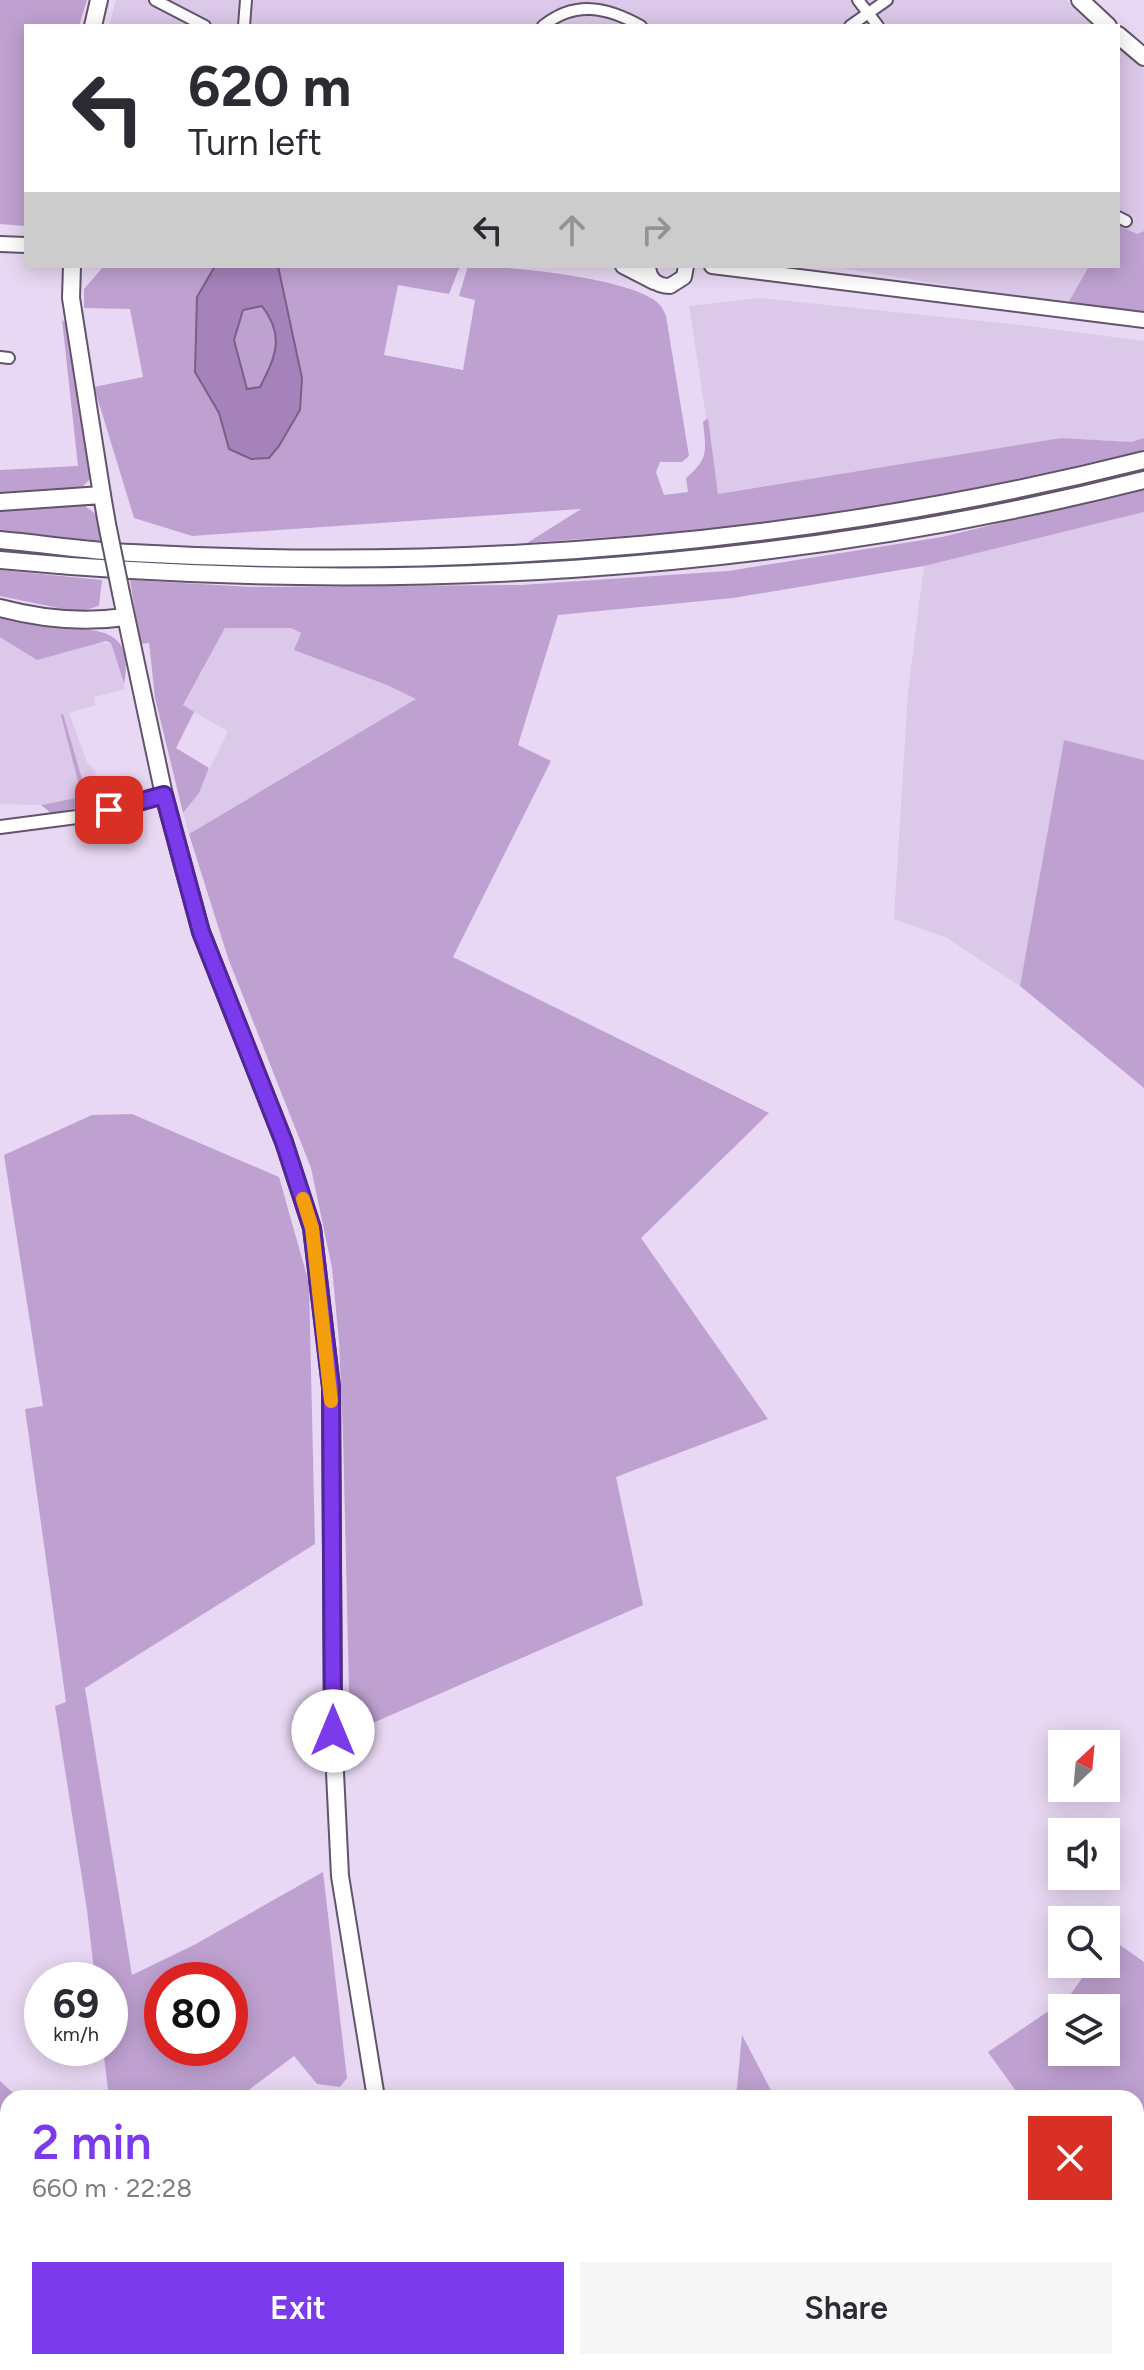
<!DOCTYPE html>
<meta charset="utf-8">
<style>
body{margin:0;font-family:Figtree,sans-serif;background:#f7f7f7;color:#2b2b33;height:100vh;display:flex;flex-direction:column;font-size:30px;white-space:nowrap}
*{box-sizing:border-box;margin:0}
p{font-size:26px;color:#7c7c81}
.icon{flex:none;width:44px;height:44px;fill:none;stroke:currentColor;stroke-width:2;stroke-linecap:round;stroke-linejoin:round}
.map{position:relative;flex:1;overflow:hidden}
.sheet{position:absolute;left:0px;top:2090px;width:1144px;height:280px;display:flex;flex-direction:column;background:#fff;border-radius:24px 24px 0 0;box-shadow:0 4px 20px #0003}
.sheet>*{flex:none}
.guide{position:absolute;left:24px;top:24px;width:1096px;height:244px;border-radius:0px;box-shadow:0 4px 20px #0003;background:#fff;color:#2b2b33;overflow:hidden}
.needle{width:52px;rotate:26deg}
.controls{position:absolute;left:1048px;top:1730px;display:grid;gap:16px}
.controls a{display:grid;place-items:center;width:72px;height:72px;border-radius:0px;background:#fff;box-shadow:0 4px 20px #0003;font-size:40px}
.speed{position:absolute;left:24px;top:1962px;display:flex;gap:16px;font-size:40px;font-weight:700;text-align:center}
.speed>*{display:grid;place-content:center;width:104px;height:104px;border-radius:50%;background:#fff;box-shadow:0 4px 20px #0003;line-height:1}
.speed small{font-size:20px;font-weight:400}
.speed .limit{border:12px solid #d22;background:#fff;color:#111}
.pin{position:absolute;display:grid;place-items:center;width:68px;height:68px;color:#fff;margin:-34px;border-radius:16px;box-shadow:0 4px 12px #0006}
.me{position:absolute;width:88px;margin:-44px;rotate:0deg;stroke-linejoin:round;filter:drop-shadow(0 0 6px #0008)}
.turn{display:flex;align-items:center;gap:28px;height:168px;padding:0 32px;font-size:36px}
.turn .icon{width:104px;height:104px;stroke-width:2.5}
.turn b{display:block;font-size:56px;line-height:68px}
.lanes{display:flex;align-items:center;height:76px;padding:0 32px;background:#0003;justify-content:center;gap:40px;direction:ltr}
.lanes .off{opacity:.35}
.round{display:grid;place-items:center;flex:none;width:84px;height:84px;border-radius:0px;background:#f7f7f7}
.headline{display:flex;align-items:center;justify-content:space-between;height:136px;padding:0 32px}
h1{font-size:48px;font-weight:600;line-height:60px;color:#7c3aed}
.button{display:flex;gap:16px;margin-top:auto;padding:16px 32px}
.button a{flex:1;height:92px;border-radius:0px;background:#7c3aed;color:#fff;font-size:32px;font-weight:600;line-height:92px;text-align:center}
.button a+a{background:#f7f7f7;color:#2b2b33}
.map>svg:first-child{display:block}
</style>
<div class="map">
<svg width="1144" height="2370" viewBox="0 0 1144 2370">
<rect width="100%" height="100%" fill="#e9d8f3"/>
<path fill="#dcc8e8" d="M 116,0 L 1066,0 L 1094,26 L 109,26 Z
M 1118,46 L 1144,69 L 1144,231 L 1137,234 L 1118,225 Z
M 829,266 L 1089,266 L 1067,305 Z
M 760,298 L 1029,326 L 1144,341 L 1144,438 L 1131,442 L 1061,438 L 718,494 L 689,306 Z
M 1144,512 L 1144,760 L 1064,740 L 1020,986 L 947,938 L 894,919 L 908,691 L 924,566 Z
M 225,628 L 291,628 L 301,633 L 295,650 L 387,685 L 417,699 L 189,834 L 183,813 L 196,797 L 228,731 L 183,706 Z
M 0,637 L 111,643 L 125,689 L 94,697 L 96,705 L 69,713 L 87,762 L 95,771 L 99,793 L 44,805 L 0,804 Z"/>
<path fill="#bfa1d1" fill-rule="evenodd" d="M 0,0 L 87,0 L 79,26 L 26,26 L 26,226 L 0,224 Z
M 1118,225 L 1137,234 L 1144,231 L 1144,312 L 1067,305 L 1089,266 L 1118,266 Z
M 104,266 L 460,266 L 449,294 L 398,285 L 384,355 L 463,370 L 475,300 L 459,296 L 468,266 C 505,266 636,278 660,305 C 663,308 664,312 666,316 L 689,456 L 682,462 L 660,462 L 656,472 L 664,495 L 688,492 L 686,478 C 709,459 706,450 703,422 L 708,418 L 718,494 L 1061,438 L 1131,442 L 1144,438 L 1144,450 C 1024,479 903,505 781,521 C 696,532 611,537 527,543 L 581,509 L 192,536 L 134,518 L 94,387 L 143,377 L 130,309 L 84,308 L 84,289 Z
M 62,320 L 68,325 L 92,477 L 80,489 L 0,494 L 0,470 L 78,466 Z
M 1144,488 L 1144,512 L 924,566 L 733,598 L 558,615 L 518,745 L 551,761 L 453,957 L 769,1113 L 641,1238 L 768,1419 L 616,1477 L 643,1605 L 350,1733 L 343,1435 L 339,1342 L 332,1268 L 311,1168 L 228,958 L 189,834 L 416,699 L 387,685 L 294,650 L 301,633 L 291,628 L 225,628 L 183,705 L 194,712 L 176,748 L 209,768 L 199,793 L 183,813 L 155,698 L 149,643 L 140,644 L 130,580 L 252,587 L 521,585 L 728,571 L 942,537 Z
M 84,505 L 98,516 L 102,541 L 0,531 L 0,507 Z
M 0,570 L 102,580 L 99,606 L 78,612 L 0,596 Z
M 0,617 C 15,620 30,624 44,626 C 88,632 136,620 124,684 L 111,643 L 106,641 L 37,660 L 0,637 Z
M 63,714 L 87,796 L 84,806 L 52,814 L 41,805 L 82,797 L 61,715 Z
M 1064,740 L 1144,760 L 1144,1088 L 1020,986 Z
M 132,1114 L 279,1177 L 309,1283 L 315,1544 L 85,1688 L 132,1975 L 194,1945 L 323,1872 L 347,2078 L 340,2087 L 317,2084 L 294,2056 L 238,2098 L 109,2098 L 103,2048 L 110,2048 L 110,1980 L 95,1980 L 87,1910 L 55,1706 L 66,1702 L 25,1409 L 43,1406 L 4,1155 L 92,1115 ZM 162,1980 L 230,1980 L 230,2048 L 162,2048 Z
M 1110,1938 L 1144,1962 L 1144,2267 L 1136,2256 L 1136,2098 L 1021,2098 L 988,2052 L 1068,1998 L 1092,1964 L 1106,1964 L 1106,1943 ZM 1062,2008 L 1106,2008 L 1106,2052 L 1062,2052 Z
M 742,2035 L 775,2098 L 736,2098 Z
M 0,2081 L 19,2098 L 8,2098 L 8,2256 L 0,2257 L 0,2231 L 5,2229 L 0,2220 Z
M 186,2362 L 401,2362 L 402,2370 L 189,2370 Z
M 428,2362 L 886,2362 L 890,2370 L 429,2370 Z"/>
<path fill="#a582ba" stroke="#7a5f89" stroke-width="2" fill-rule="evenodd" d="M 215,266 L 278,266 L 302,378 L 300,410 L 279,446 L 269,458 L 251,459 L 229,449 L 219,413 L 195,372 L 197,297 ZM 262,306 C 285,336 276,356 260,387 L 247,389 L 234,340 L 243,310 Z"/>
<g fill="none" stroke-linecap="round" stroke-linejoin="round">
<path stroke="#7a5f89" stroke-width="3" d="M 285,2362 L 288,2370"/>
<g stroke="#62546b" stroke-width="14">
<path id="minor" d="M 155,0 L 205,26
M 858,0 L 878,26
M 244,26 L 246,0
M 543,26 C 575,0 607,7 641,26
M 850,26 L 887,0
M 1118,217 L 1126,221
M 0,357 L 9,358"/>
</g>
<g stroke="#62546b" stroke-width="16">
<path id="tertiary" d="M 0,827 L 77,817 L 164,795"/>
</g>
<g stroke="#62546b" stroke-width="18">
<path id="secondary" d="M 0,244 L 26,245
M 623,266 L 654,282
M 648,266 C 649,280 657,286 670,286 L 684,277 L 686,266
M 712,266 L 1144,320"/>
</g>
<g stroke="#62546b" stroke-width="20">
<path id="primary" d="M 1080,0 L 1108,26
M 93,26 L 99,0
M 1118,35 L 1144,57
M 72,266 L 71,298 L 102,495"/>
</g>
<g stroke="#62546b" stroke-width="20">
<path id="trunk" d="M 0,502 L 102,495 L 107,524
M 0,540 C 44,544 88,551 132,553 C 471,572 815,543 1144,460
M 0,560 C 381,596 772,574 1144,480
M 121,593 L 164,795 L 201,932 L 284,1142 L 312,1228 L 331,1387 L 333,1731 L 340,1876 L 376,2098
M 0,608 C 41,619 83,623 125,617
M 417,2362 L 418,2370"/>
</g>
<use href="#minor" stroke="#fff" stroke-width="10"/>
<use href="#tertiary" stroke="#fff" stroke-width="12"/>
<use href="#secondary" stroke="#fff" stroke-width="14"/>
<use href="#primary" stroke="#fff" stroke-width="16"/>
<use href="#trunk" stroke="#fff" stroke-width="16"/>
<g stroke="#62546b" stroke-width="20" stroke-linecap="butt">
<path id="trunk-bridge" d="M 107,524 L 121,593"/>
</g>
<use href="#trunk-bridge" stroke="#fff" stroke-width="16"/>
</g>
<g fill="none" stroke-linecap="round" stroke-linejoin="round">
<g stroke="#51269a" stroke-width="20">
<path id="route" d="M 109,810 L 164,795 L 201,932 L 284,1142 L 312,1228 L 331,1387 L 333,1731"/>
</g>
<use href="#route" stroke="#7c3aed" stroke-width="14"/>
<path stroke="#f59e0b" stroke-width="14" d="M 303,1199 L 312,1228 L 331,1401"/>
</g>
</svg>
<div class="controls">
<a><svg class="needle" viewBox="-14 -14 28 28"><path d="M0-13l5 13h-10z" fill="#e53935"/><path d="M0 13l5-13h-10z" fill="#7c7c81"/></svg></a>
<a><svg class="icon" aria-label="sound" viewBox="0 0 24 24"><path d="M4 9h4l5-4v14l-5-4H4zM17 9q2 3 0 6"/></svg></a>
<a><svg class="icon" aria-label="search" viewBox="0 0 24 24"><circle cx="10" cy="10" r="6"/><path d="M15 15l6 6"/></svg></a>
<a><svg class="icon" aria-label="layers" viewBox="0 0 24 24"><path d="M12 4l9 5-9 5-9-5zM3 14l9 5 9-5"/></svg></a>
</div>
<div class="speed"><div>69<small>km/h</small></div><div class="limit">80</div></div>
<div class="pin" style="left:109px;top:810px;background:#d93025"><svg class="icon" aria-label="arrive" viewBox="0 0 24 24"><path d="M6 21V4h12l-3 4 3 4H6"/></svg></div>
<svg class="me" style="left:333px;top:1731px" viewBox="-20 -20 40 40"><circle r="19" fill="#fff"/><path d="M0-13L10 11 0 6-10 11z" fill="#7c3aed"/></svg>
<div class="guide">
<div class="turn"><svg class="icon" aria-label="left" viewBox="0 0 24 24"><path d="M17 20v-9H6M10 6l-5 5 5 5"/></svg><div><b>620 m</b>Turn left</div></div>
<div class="lanes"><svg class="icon" aria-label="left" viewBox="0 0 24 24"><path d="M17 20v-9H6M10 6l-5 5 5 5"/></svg><svg class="icon off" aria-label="ahead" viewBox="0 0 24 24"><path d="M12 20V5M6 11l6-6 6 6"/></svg><svg class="icon off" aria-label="right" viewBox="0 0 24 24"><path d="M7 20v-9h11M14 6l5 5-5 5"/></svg></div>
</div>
<section class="sheet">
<div class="headline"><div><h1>2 min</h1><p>660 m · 22:28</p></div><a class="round" style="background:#d93025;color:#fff"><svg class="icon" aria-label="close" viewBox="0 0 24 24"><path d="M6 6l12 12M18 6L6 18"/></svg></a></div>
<div class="button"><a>Exit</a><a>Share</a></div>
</section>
</div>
